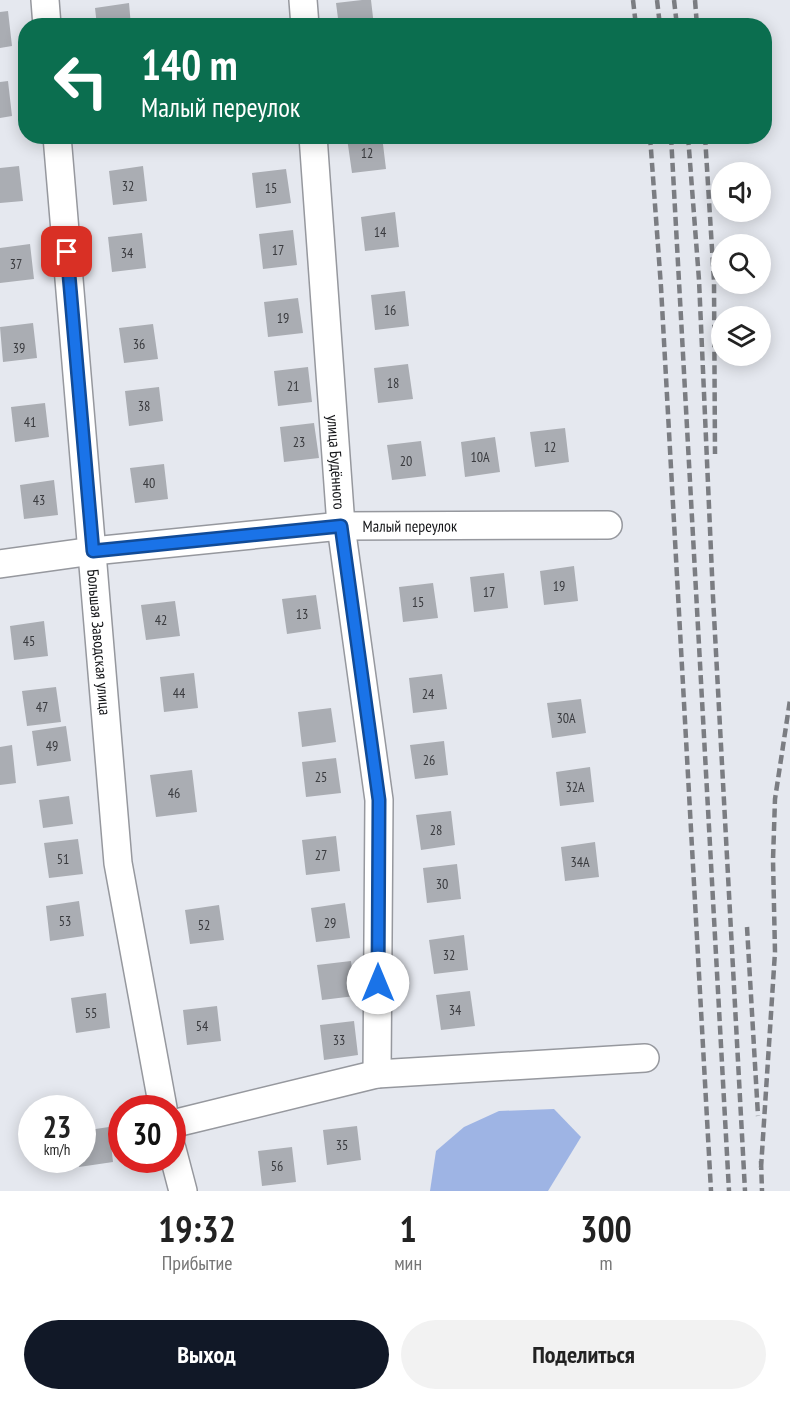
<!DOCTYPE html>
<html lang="ru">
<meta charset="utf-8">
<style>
body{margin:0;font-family:"PT Sans Narrow",sans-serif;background:#f2f2f2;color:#222;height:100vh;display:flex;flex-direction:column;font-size:22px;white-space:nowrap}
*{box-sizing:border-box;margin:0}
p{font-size:20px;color:#767676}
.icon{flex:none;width:33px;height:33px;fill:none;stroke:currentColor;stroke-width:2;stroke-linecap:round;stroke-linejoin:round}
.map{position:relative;height:1191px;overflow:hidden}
.panel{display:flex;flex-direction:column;background:#fff;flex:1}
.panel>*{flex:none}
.top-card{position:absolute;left:18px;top:18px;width:754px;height:126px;border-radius:24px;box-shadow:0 3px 15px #0003;background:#0b6e4f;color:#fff;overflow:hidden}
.fabs{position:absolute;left:711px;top:162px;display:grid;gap:12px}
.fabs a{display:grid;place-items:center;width:60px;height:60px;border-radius:50%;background:#fff;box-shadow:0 3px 15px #0003;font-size:30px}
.speed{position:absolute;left:18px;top:1095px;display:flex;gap:12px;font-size:30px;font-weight:700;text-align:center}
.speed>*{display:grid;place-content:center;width:78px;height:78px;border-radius:50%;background:#fff;box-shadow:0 3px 15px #0003;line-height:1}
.speed small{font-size:15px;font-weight:400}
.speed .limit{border:9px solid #d22;background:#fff;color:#111}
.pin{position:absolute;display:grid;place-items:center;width:51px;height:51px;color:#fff;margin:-26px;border-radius:12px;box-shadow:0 3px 9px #0006}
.me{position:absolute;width:66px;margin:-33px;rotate:0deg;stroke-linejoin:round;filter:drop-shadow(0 0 4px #0008)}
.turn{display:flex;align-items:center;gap:21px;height:126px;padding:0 24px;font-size:27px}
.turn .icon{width:78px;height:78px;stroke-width:2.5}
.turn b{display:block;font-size:42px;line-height:51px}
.eta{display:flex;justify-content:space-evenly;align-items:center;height:102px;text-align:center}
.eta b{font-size:36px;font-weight:800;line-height:42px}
.button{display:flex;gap:12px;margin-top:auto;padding:12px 24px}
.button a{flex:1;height:69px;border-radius:36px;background:#111827;color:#fff;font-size:24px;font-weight:800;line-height:69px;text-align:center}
.button a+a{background:#f2f2f2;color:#222}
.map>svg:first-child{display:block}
</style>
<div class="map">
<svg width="790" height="1191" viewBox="0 0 790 1191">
<rect width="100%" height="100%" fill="#e5e8ef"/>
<path fill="#9eb4e4" d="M 554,1109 L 581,1137 L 548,1191 L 430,1191 L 436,1151 L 464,1127 L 499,1111 Z"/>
<path fill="#aaadb3" d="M 362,0 L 371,0 L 374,26 L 339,26 L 336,3 Z
M 129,3 L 131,26 L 97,26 L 95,8 Z
M 8,11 L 12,46 L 0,48 L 0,12 Z
M 8,81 L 12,116 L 0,118 L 0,82 Z
M 361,136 L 382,136 L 386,169 L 352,173 L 347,138 Z
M 19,166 L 23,201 L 0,203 L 0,168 Z
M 143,166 L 147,201 L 113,205 L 109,171 Z
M 286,169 L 291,203 L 256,208 L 252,173 Z
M 395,212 L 399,247 L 365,251 L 361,217 Z
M 293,230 L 297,265 L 263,269 L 259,234 Z
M 142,233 L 146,268 L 112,272 L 108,237 Z
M 30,244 L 34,279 L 0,283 L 0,248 Z
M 405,291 L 409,326 L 375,330 L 371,295 Z
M 298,298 L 303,333 L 268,337 L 264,302 Z
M 33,323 L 37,358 L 3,362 L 0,327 Z
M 153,324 L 158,359 L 124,363 L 119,328 Z
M 408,364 L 413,399 L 378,403 L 374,368 Z
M 308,367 L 312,402 L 278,406 L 274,371 Z
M 159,387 L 163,421 L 129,426 L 125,391 Z
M 45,403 L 49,437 L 15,442 L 11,407 Z
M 314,423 L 319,458 L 284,462 L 280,427 Z
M 565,428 L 569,462 L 535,467 L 530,432 Z
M 495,437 L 500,472 L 465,477 L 461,442 Z
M 421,441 L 426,476 L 392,480 L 387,445 Z
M 164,464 L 168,499 L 135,503 L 130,468 Z
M 54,480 L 58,515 L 24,519 L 20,485 Z
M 574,566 L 578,601 L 544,605 L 540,571 Z
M 504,573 L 508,608 L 474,612 L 470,577 Z
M 433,583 L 438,618 L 403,622 L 399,587 Z
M 316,595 L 321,629 L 287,634 L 282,599 Z
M 175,601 L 180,636 L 146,640 L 141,605 Z
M 44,621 L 48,656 L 14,660 L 10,626 Z
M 194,673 L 198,708 L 164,712 L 160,677 Z
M 442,674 L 447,709 L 413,713 L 409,678 Z
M 56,687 L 61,722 L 27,726 L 22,691 Z
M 581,699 L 586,733 L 552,738 L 547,703 Z
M 331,708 L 336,742 L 302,747 L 298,712 Z
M 66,726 L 71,761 L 37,766 L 32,731 Z
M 444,741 L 448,775 L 415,779 L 410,745 Z
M 12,745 L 16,783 L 0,785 L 0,747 Z
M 336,758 L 341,793 L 306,797 L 302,762 Z
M 590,767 L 594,802 L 560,806 L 556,772 Z
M 192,770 L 197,812 L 156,817 L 150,775 Z
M 69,796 L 73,824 L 43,828 L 39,800 Z
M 451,811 L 455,845 L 421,850 L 416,815 Z
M 336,836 L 340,871 L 306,875 L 302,840 Z
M 78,839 L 83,874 L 49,878 L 44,843 Z
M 595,842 L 599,877 L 565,881 L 561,847 Z
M 457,864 L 461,899 L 427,903 L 423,868 Z
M 79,901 L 84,936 L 50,941 L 46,906 Z
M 345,903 L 350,938 L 316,942 L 311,908 Z
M 219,905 L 224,940 L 190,944 L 185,910 Z
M 464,935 L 468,970 L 434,974 L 429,940 Z
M 351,961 L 355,996 L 322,1000 L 317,965 Z
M 470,991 L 475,1026 L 441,1030 L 436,995 Z
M 106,993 L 110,1028 L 76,1033 L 71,998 Z
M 217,1006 L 221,1041 L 187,1045 L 183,1010 Z
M 354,1021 L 358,1055 L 324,1060 L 320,1025 Z
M 357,1126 L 361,1160 L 327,1165 L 323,1130 Z
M 109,1127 L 113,1162 L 79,1167 L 78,1160 L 82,1160 L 82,1131 Z
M 292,1147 L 296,1182 L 262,1186 L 258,1151 Z"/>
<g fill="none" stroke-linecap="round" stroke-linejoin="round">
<g stroke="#96989e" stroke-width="30">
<g id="minor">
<path d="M 45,0 L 47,26"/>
<path d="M 303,0 L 305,26"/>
<path id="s1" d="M 57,136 L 118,863 L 163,1108"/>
<path id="s2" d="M 313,136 L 341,526 L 379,800 L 377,1074"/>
<path id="s3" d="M 0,564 L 93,551 L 341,526 L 608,525"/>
<path d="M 172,1124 L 377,1074 L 645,1058"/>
<path d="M 172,1149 L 183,1191"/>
</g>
</g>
<use href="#minor" stroke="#fff" stroke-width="27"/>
<path stroke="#7b7d82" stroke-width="4.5" stroke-dasharray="9 4.5" stroke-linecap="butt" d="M 633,0 L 636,26
M 657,0 L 660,26
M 674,0 L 677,26
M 695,0 L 697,26
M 650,136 L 661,287 L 711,1191
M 671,136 L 729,1191
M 688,136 L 699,280 L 713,597 L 745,1191
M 705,136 L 714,281 L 715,454
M 747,927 L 758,1116
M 761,1161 L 762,1191
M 761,1168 L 775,952 L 773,860 L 775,799 L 790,700"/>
</g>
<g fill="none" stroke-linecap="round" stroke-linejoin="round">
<g stroke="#114b97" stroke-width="15">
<path id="route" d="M 67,252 L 93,551 L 341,526 L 379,800 L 378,983"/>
</g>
<use href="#route" stroke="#1a73e8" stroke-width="10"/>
</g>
<g text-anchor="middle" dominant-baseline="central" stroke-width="4.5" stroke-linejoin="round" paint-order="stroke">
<g font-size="14" fill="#393a3e">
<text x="367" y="153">12</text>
<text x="128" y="186">32</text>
<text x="271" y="188">15</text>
<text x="380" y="232">14</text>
<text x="278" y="250">17</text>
<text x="127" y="253">34</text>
<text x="16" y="264">37</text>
<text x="390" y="310">16</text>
<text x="283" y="318">19</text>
<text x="139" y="344">36</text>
<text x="19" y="348">39</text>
<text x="393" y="383">18</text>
<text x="293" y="386">21</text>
<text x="144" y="406">38</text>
<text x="30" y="422">41</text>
<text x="299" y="442">23</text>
<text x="550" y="447">12</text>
<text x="480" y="457">10А</text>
<text x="406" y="461">20</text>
<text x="149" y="483">40</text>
<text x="39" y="500">43</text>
<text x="559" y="586">19</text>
<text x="489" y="592">17</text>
<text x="418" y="602">15</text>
<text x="302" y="614">13</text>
<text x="161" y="620">42</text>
<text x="29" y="641">45</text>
<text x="179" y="693">44</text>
<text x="428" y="694">24</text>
<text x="42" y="707">47</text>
<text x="566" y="718">30А</text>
<text x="52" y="746">49</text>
<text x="429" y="760">26</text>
<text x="321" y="777">25</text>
<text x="575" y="787">32А</text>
<text x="174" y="793">46</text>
<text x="436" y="830">28</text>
<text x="321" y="855">27</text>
<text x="63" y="859">51</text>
<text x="580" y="862">34А</text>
<text x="442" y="884">30</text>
<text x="65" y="921">53</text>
<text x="330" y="923">29</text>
<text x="204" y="925">52</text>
<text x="449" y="955">32</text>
<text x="455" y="1010">34</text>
<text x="91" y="1013">55</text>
<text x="202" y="1026">54</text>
<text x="339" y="1040">33</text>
<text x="342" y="1145">35</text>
<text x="277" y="1166">56</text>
</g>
<g font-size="16" fill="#131417" stroke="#f3f6fc">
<text stroke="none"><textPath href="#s2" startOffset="327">улица Будённого</textPath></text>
<text stroke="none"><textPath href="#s3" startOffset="412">Малый переулок</textPath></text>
<text stroke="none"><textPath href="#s1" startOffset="508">Большая Заводская улица</textPath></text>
</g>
</g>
</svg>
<div class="fabs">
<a><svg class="icon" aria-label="sound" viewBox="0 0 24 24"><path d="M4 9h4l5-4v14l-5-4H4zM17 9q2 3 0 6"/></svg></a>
<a><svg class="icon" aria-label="search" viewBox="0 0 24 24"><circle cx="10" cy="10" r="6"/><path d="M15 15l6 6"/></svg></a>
<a><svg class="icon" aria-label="layers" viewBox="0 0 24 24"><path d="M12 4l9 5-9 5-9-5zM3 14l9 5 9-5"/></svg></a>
</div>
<div class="speed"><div>23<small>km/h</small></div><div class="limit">30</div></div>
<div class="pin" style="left:67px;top:252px;background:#d93025"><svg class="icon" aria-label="arrive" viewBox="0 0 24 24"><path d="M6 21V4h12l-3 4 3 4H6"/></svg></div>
<svg class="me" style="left:378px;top:983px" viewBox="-20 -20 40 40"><circle r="19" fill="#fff"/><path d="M0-13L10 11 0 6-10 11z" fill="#1a73e8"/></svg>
<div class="top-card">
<div class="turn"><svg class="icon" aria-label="left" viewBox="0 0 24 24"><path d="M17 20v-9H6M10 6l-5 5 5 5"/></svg><div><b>140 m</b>Малый переулок</div></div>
</div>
</div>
<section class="panel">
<div class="eta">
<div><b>19:32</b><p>Прибытие</p></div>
<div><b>1</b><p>мин</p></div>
<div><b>300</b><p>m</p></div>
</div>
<div class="button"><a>Выход</a><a>Поделиться</a></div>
</section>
